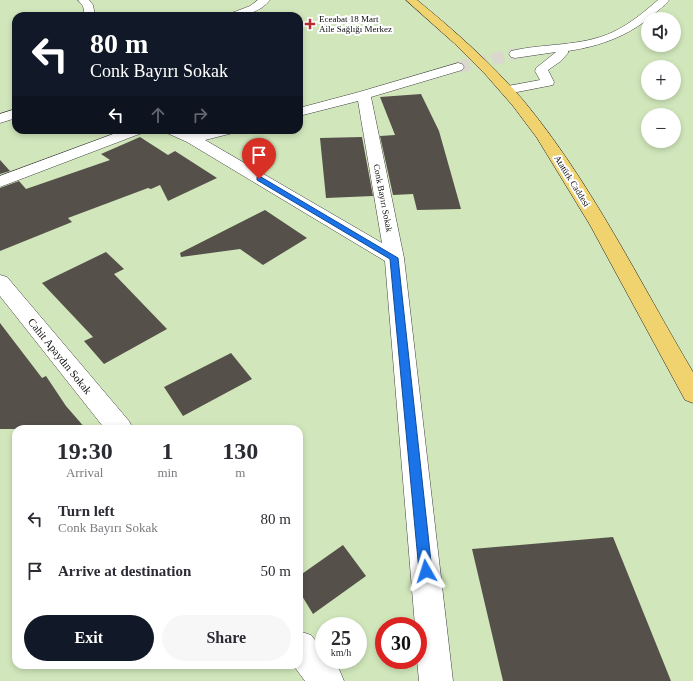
<!DOCTYPE html>
<meta charset="utf-8">
<style>
body{margin:0;font-family:"Times New Roman",serif;background:#f7f7f7;color:#2b2b33;height:100vh;display:flex;flex-direction:column;font-size:15px;white-space:nowrap}
*{box-sizing:border-box;margin:0}
p{font-size:13px;color:#7c7c81}
.icon{flex:none;width:22px;height:22px;fill:none;stroke:currentColor;stroke-width:2;stroke-linecap:round;stroke-linejoin:round}
.map{position:relative;flex:1;overflow:hidden}
.drawer{position:absolute;left:12px;top:425px;width:291px;height:244px;display:flex;flex-direction:column;background:#fff;border-radius:12px;box-shadow:0 2px 6px #0003}
.drawer>*{flex:none}
.hud{position:absolute;left:12px;top:12px;width:291px;height:122px;border-radius:12px;box-shadow:0 2px 6px #0003;background:#111827;color:#fff;overflow:hidden}
.buttons{position:absolute;left:641px;top:12px;display:grid;gap:8px}
.buttons a{display:grid;place-items:center;width:40px;height:40px;border-radius:50%;background:#fff;box-shadow:0 2px 6px #0003;font-size:20px}
.speed{position:absolute;left:315px;top:617px;display:flex;gap:8px;font-size:20px;font-weight:700;text-align:center}
.speed>*{display:grid;place-content:center;width:52px;height:52px;border-radius:50%;background:#fff;box-shadow:0 2px 6px #0003;line-height:1}
.speed small{font-size:10px;font-weight:400}
.speed .limit{border:6px solid #d22;background:#fff;color:#111}
.pin{position:absolute;display:grid;place-items:center;width:34px;height:34px;color:#fff;margin:-41px -17px;border-radius:50% 50% 50% 0;rotate:-45deg;box-shadow:0 0 4px #0007}
.pin .icon{rotate:45deg}
.me{position:absolute;width:44px;margin:-22px;rotate:354deg;stroke-linejoin:round;filter:drop-shadow(0 0 3px #0008)}
.turn{display:flex;align-items:center;gap:14px;height:84px;padding:0 12px;font-size:18px}
.turn .icon{width:52px;height:52px;stroke-width:2.5}
.turn b{display:block;font-size:28px;line-height:34px}
.lanes{display:flex;align-items:center;height:38px;padding:0 12px;background:#0003;justify-content:center;gap:20px;direction:ltr}
.lanes .off{opacity:.35}
.eta{display:flex;justify-content:space-evenly;align-items:center;height:68px;text-align:center}
.eta b{font-size:24px;font-weight:800;line-height:28px}
.cta{display:flex;gap:8px;margin-top:auto;padding:8px 12px}
.cta a{flex:1;height:46px;border-radius:24px;background:#111827;color:#fff;font-size:16px;font-weight:800;line-height:46px;text-align:center}
.cta a+a{background:#f7f7f7;color:#2b2b33}
ul{padding:0;list-style:none}
li{display:flex;align-items:center;gap:12px;height:52px;padding:0 12px}
li div{flex:1}
li b{display:block;font-size:15px}
li em{font-style:normal}
.map>svg:first-child{display:block}
</style>
<div class="map">
<svg width="693" height="681" viewBox="0 0 693 681">
<rect width="100%" height="100%" fill="#fefcf0"/>
<path fill="#d1e7bb" fill-rule="evenodd" d="M 0,0 L 693,0 L 693,681 L 0,681 ZM 16,16 L 299,16 L 299,130 L 16,130 ZM 648,19 L 674,19 L 674,45 L 648,45 ZM 648,67 L 674,67 L 674,93 L 648,93 ZM 648,115 L 674,115 L 674,141 L 648,141 ZM 16,429 L 299,429 L 299,665 L 16,665 ZM 324,626 L 358,626 L 358,660 L 324,660 ZM 384,626 L 418,626 L 418,660 L 384,660 Z"/>
<path fill="#56504b" d="M 421,94 L 439,131 L 461,209 L 417,210 L 413,194 L 393,195 L 380,136 L 395,135 L 380,97 Z
M 140,137 L 168,155 L 175,151 L 217,178 L 168,201 L 160,185 L 151,189 L 148,188 L 68,218 L 72,222 L 0,251 L 0,188 L 19,181 L 26,189 L 110,160 L 101,154 Z
M 362,137 L 373,196 L 326,198 L 320,138 Z
M 0,160 L 10,171 L 0,174 Z
M 265,210 L 307,238 L 263,265 L 240,249 L 181,257 L 180,253 Z
M 106,252 L 124,269 L 114,274 L 167,329 L 104,364 L 84,341 L 93,337 L 42,283 Z
M 0,323 L 42,378 L 46,376 L 66,406 L 86,429 L 0,429 Z
M 231,353 L 252,379 L 183,416 L 164,387 Z
M 613,537 L 671,681 L 503,681 L 472,549 Z
M 343,545 L 366,576 L 313,614 L 299,591 L 299,576 Z"/>
<g fill="none" stroke-linecap="round" stroke-linejoin="round">
<path stroke="#dad8ce" stroke-width="12" stroke-dasharray="12 5.5" stroke-linecap="butt" d="M 458,67 L 515,54"/>
<g stroke="#414141" stroke-width="1">
<path id="minor" d="M 78,0 L 89,0 L 93,5 L 95,16 L 85,16 L 83,6 Z
M 658,0 L 669,0 C 665,6 658,10 653,15 C 628,36 601,46 568,51 L 568,53 L 561,61 L 548,70 L 554,82 L 553,85 L 507,94 L 502,93 L 500,90 L 502,87 L 540,80 L 535,71 L 536,68 L 556,52 L 515,58 L 511,57 L 509,54 L 511,51 C 544,43 581,47 613,32 C 630,24 644,12 658,0 Z
M 458,63 L 462,64 L 464,67 L 462,70 L 371,97 L 404,258 L 453,681 L 419,681 L 417,660 L 418,626 L 415,626 L 385,261 L 187,142 L 167,133 L 165,130 L 184,130 L 193,134 L 210,130 L 235,130 L 233,133 L 205,140 L 382,243 L 358,101 L 299,116 L 299,108 L 359,92 Z
M 124,130 L 144,130 L 142,133 L 0,187 L 0,176 Z
M 0,275 L 7,277 L 129,421 L 133,429 L 105,429 L 0,296 Z
M 299,631 L 311,635 L 324,651 L 324,660 L 331,660 L 339,669 L 344,681 L 305,681 L 293,665 L 299,665 Z"/>
</g>
<g stroke="#414141" stroke-width="1">
<path id="tertiary" d="M 258,0 L 270,0 C 260,13 243,16 228,16 L 229,14 L 250,6 Z
M 16,109 L 16,118 L 0,123 L 0,114 Z"/>
</g>
<g stroke="#1f1f1f" stroke-width="1">
<path id="primary" d="M 406,0 L 417,0 C 455,31 491,63 523,100 C 591,182 639,281 693,372 L 693,403 L 685,400 L 590,225 L 537,138 L 513,106 L 485,74 L 455,44 Z"/>
</g>
<use href="#minor" fill="#fff" fill-rule="evenodd"/>
<use href="#tertiary" fill="#fff" fill-rule="evenodd"/>
<use href="#primary" fill="#f0d36e" fill-rule="evenodd"/>
</g>
<path fill="#1a73e8" stroke="#114b97" d="M 257,177 L 261,177 L 398,258 L 432,571 L 430,576 L 426,578 L 421,576 L 419,571 L 390,259 L 257,180 Z"/>
<path fill="#b72e32" stroke="#fff" stroke-width="1.5" d="M308 18h4v4h4v4h-4v4h-4v-4h-4v-4h4z"/>
<g text-anchor="middle" dominant-baseline="central" stroke-width="4" stroke-linejoin="round" paint-order="stroke">
<g font-size="9" fill="#0e0e0e" stroke="#fff" text-anchor="start">
<text x="319" y="19">Eceabat 18 Mart<tspan x="319" dy="10">Aile Sağlığı Merkez</tspan></text>
</g>
<g font-size="9" fill="#0e0e0e" stroke="#fff">
<text transform="translate(572 181) rotate(58)">Atatürk Caddesi</text>
<text transform="translate(383 198) rotate(79)">Conk Bayırı Sokak</text>
</g>
<g font-size="11" fill="#0e0e0e" stroke="#fff">
<text transform="translate(60 356) rotate(51)">Cahit Apaydın Sokak</text>
</g>
</g>
</svg>
<div class="buttons">
<a><svg class="icon" aria-label="sound" viewBox="0 0 24 24"><path d="M4 9h4l5-4v14l-5-4H4zM17 9q2 3 0 6"/></svg></a>
<a>+</a>
<a>−</a>
</div>
<div class="speed"><div>25<small>km/h</small></div><div class="limit">30</div></div>
<div class="pin" style="left:259px;top:179px;background:#d93025"><svg class="icon" aria-label="arrive" viewBox="0 0 24 24"><path d="M6 21V4h12l-3 4 3 4H6"/></svg></div>
<svg class="me" style="left:426px;top:571px" viewBox="-20 -20 40 40"><path d="M0-17L14 15 0 8-14 15z" fill="#1a73e8" stroke="#fff" stroke-width="4"/></svg>
<div class="hud">
<div class="turn"><svg class="icon" aria-label="left" viewBox="0 0 24 24"><path d="M17 20v-9H6M10 6l-5 5 5 5"/></svg><div><b>80 m</b>Conk Bayırı Sokak</div></div>
<div class="lanes"><svg class="icon" aria-label="left" viewBox="0 0 24 24"><path d="M17 20v-9H6M10 6l-5 5 5 5"/></svg><svg class="icon off" aria-label="ahead" viewBox="0 0 24 24"><path d="M12 20V5M6 11l6-6 6 6"/></svg><svg class="icon off" aria-label="right" viewBox="0 0 24 24"><path d="M7 20v-9h11M14 6l5 5-5 5"/></svg></div>
</div>
<section class="drawer">
<div class="eta">
<div><b>19:30</b><p>Arrival</p></div>
<div><b>1</b><p>min</p></div>
<div><b>130</b><p>m</p></div>
</div>
<ul>
<li><svg class="icon" aria-label="left" viewBox="0 0 24 24"><path d="M17 20v-9H6M10 6l-5 5 5 5"/></svg><div><b>Turn left</b><p>Conk Bayırı Sokak</p></div><em>80 m</em></li>
<li><svg class="icon" aria-label="arrive" viewBox="0 0 24 24"><path d="M6 21V4h12l-3 4 3 4H6"/></svg><div><b>Arrive at destination</b></div><em>50 m</em></li>
</ul>
<div class="cta"><a>Exit</a><a>Share</a></div>
</section>
</div>
